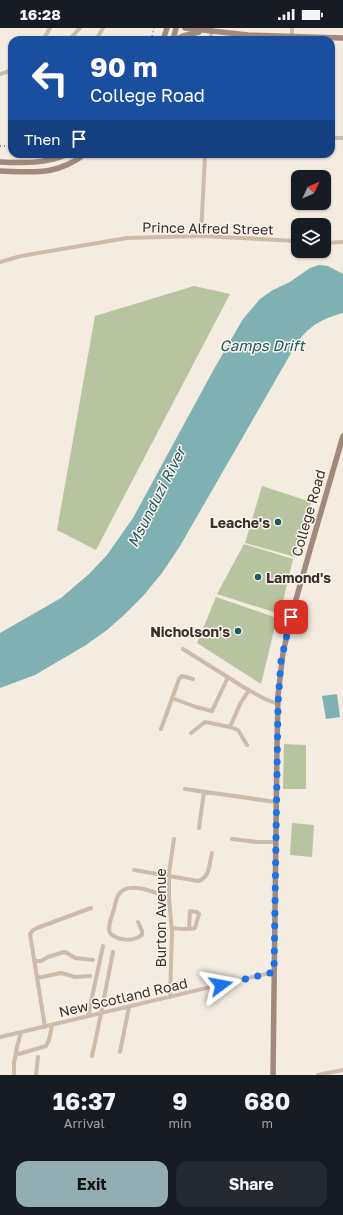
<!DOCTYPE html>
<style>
body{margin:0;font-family:"Golos Text",sans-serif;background:#242831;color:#f1f3f6;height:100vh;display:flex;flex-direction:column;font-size:15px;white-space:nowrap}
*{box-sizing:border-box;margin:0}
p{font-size:13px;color:#9ea1a6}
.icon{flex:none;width:22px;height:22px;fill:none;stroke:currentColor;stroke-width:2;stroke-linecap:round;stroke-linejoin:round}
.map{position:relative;height:1047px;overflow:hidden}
.panel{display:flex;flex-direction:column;background:#171b24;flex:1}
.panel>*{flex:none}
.hud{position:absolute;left:8px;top:8px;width:327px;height:122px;border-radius:12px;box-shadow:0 1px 3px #0004;background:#1a4fa0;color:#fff;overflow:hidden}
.needle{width:26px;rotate:46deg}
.buttons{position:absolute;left:291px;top:142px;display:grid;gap:8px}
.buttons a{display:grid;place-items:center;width:40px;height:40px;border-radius:8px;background:#171b24;box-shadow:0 1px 3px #0004;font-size:20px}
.pin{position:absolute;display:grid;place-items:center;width:34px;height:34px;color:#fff;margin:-17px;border-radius:8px;box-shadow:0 2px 6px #0006}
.me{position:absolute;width:44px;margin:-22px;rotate:77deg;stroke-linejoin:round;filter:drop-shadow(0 0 3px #0008)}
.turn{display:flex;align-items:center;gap:14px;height:84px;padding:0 16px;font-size:18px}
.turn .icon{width:52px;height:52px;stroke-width:2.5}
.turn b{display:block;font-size:28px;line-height:34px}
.then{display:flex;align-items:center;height:38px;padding:0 16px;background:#0003;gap:8px;font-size:15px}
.eta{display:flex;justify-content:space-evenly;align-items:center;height:68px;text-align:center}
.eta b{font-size:24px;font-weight:700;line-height:28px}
.primary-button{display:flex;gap:8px;margin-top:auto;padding:8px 16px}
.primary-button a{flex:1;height:46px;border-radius:12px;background:#92aeb2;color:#111;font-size:16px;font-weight:700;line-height:46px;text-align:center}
.primary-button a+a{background:#242831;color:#f1f3f6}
.status{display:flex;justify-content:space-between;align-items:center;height:28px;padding:0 20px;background:#171b24;direction:ltr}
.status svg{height:11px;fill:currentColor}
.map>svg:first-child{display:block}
</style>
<div class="status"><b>16:28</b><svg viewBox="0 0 49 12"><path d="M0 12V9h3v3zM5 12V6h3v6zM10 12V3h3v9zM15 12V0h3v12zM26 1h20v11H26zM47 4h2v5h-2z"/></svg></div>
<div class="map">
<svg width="343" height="1047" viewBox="0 0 343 1047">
<rect width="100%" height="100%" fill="#f4ebe1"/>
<path fill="#b8c4a0" d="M 194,258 L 230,266 L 96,522 L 57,502 L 95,288 Z
M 262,458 L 311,474 L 295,529 L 245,515 Z
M 244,516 L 293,531 L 280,586 L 217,566 Z
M 216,569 L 277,590 L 261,656 L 197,615 Z
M 284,716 L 306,717 L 306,761 L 283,761 Z
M 292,795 L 314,797 L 312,829 L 290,827 Z"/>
<path fill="#7fb0b2" d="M 319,237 L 328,238 L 343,246 L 343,285 C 322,291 312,296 298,313 L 180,518 L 162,545 L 143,568 L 124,587 L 107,602 L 86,617 L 35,647 L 0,660 L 0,605 L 61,570 L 89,546 L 107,527 L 133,490 L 214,341 L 243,291 L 260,271 L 273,262 L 290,254 L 310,240 Z
M 337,666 L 340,689 L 326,691 L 322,668 Z"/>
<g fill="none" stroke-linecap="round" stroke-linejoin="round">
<path stroke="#cdbbac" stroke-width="4" d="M 292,8 L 292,0
M 43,12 L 50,0
M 69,12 L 80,0
M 96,12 L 103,0
M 211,12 L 211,0
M 0,46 L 12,42
M 331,110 L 343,110
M 201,208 L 205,126
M 324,215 L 343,214
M 0,234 L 21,228 L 127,210 L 201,208 L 298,213
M 183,621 L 245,660 L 265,671 L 278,676
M 172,670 L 196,679 L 212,683 L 228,649
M 230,699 L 238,702 L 247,717
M 161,701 L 179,651 L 182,648 L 193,651
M 191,705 L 205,694 L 230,699 L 240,676 L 249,662
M 185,761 L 276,774
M 199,800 L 204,764
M 232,811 L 257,814 L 276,814
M 134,842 L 198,853 C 210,850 209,836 212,825
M 138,894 L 142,903 L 142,907 C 133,914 118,913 110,905 C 107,898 112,888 114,881 C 115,876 116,870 119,866 C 129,852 157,865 169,870
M 172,900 C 180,901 187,902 195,900 L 199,886 L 197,884 L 190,883 L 189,901
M 34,933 L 41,933 L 48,929 L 64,924 L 67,925 L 75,930 L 93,932
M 37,950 L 61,945 L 75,949 L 90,948
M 170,969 L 172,904 L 169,870 L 169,845 L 174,811
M 88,988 L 103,918
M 45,999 L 30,906 L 33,902 L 37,900 L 91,880
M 21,1004 L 16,1023 L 16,1025 L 19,1026 L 46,1018 L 49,1012 L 52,997
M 0,1009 L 274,944
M 120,1024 L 129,979
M 92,1028 C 100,993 106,959 113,924
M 14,1047 L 14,1034 L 16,1025
M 36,1047 L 38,1029
M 318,1047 L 343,1042"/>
<path stroke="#a18a7d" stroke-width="5.5" d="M 185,0 L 248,7 L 343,10
M 163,12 L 167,0
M 173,12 L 176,0
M 175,12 L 183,8 L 199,4
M 0,134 C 23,135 46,136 68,126
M 0,143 C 34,144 56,148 85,126
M 273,1047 L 277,720 L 278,667 L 283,625 L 291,589 L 312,515 L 343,408"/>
<path stroke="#3b302b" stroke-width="1" stroke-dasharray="1 3" stroke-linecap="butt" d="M 151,12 L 154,0
M 0,118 L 12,118"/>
</g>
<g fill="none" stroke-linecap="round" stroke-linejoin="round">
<path stroke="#1a73e8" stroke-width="7" stroke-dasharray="0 12.6" d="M 221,957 L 274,944 L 278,676 L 281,633 L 291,589"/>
</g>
<g fill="#1f5a5e" stroke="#fbf5ee" stroke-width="1.5">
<circle cx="278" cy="494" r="4"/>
<circle cx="258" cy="549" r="4"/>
<circle cx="238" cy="603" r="4"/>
</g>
<g text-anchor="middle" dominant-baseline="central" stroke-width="3" stroke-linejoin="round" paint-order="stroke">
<g font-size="14" fill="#3b302b" stroke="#fbf5ee">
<text transform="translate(208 200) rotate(1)">Prince Alfred Street</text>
<text transform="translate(308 485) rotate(-74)">College Road</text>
<text transform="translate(160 890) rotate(-90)">Burton Avenue</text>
<text transform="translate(123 969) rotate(-13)">New Scotland Road</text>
</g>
<g font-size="14" font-weight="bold" fill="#3b302b" stroke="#fbf5ee" text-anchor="end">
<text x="270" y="494">Leache's</text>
<text x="266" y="549" text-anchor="start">Lamond's</text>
<text x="230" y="603">Nicholson's</text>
</g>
<g font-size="15" font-style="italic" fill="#1f5a5e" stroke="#fbf5ee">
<text x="262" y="317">Camps Drift</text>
<text transform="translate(156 469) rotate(-63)">Msunduzi River</text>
</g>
</g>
</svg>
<div class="buttons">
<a><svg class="needle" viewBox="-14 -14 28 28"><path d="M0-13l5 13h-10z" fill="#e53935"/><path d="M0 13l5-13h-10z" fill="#9ea1a6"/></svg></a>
<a><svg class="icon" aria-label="layers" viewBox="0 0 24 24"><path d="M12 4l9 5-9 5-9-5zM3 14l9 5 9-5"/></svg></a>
</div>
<div class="pin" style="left:291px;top:589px;background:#d93025"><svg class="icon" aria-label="arrive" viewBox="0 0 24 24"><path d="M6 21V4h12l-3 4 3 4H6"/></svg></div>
<svg class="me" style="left:221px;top:957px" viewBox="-20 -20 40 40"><path d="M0-17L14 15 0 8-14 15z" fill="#1a73e8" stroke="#fff" stroke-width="4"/></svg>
<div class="hud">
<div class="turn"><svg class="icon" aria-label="left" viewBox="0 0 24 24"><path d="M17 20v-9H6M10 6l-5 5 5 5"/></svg><div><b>90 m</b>College Road</div></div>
<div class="then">Then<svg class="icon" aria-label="arrive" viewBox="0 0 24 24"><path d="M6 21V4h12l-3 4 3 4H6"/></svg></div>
</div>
</div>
<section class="panel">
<div class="eta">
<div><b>16:37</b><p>Arrival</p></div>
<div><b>9</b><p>min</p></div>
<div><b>680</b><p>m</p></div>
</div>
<div class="primary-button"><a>Exit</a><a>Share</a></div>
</section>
